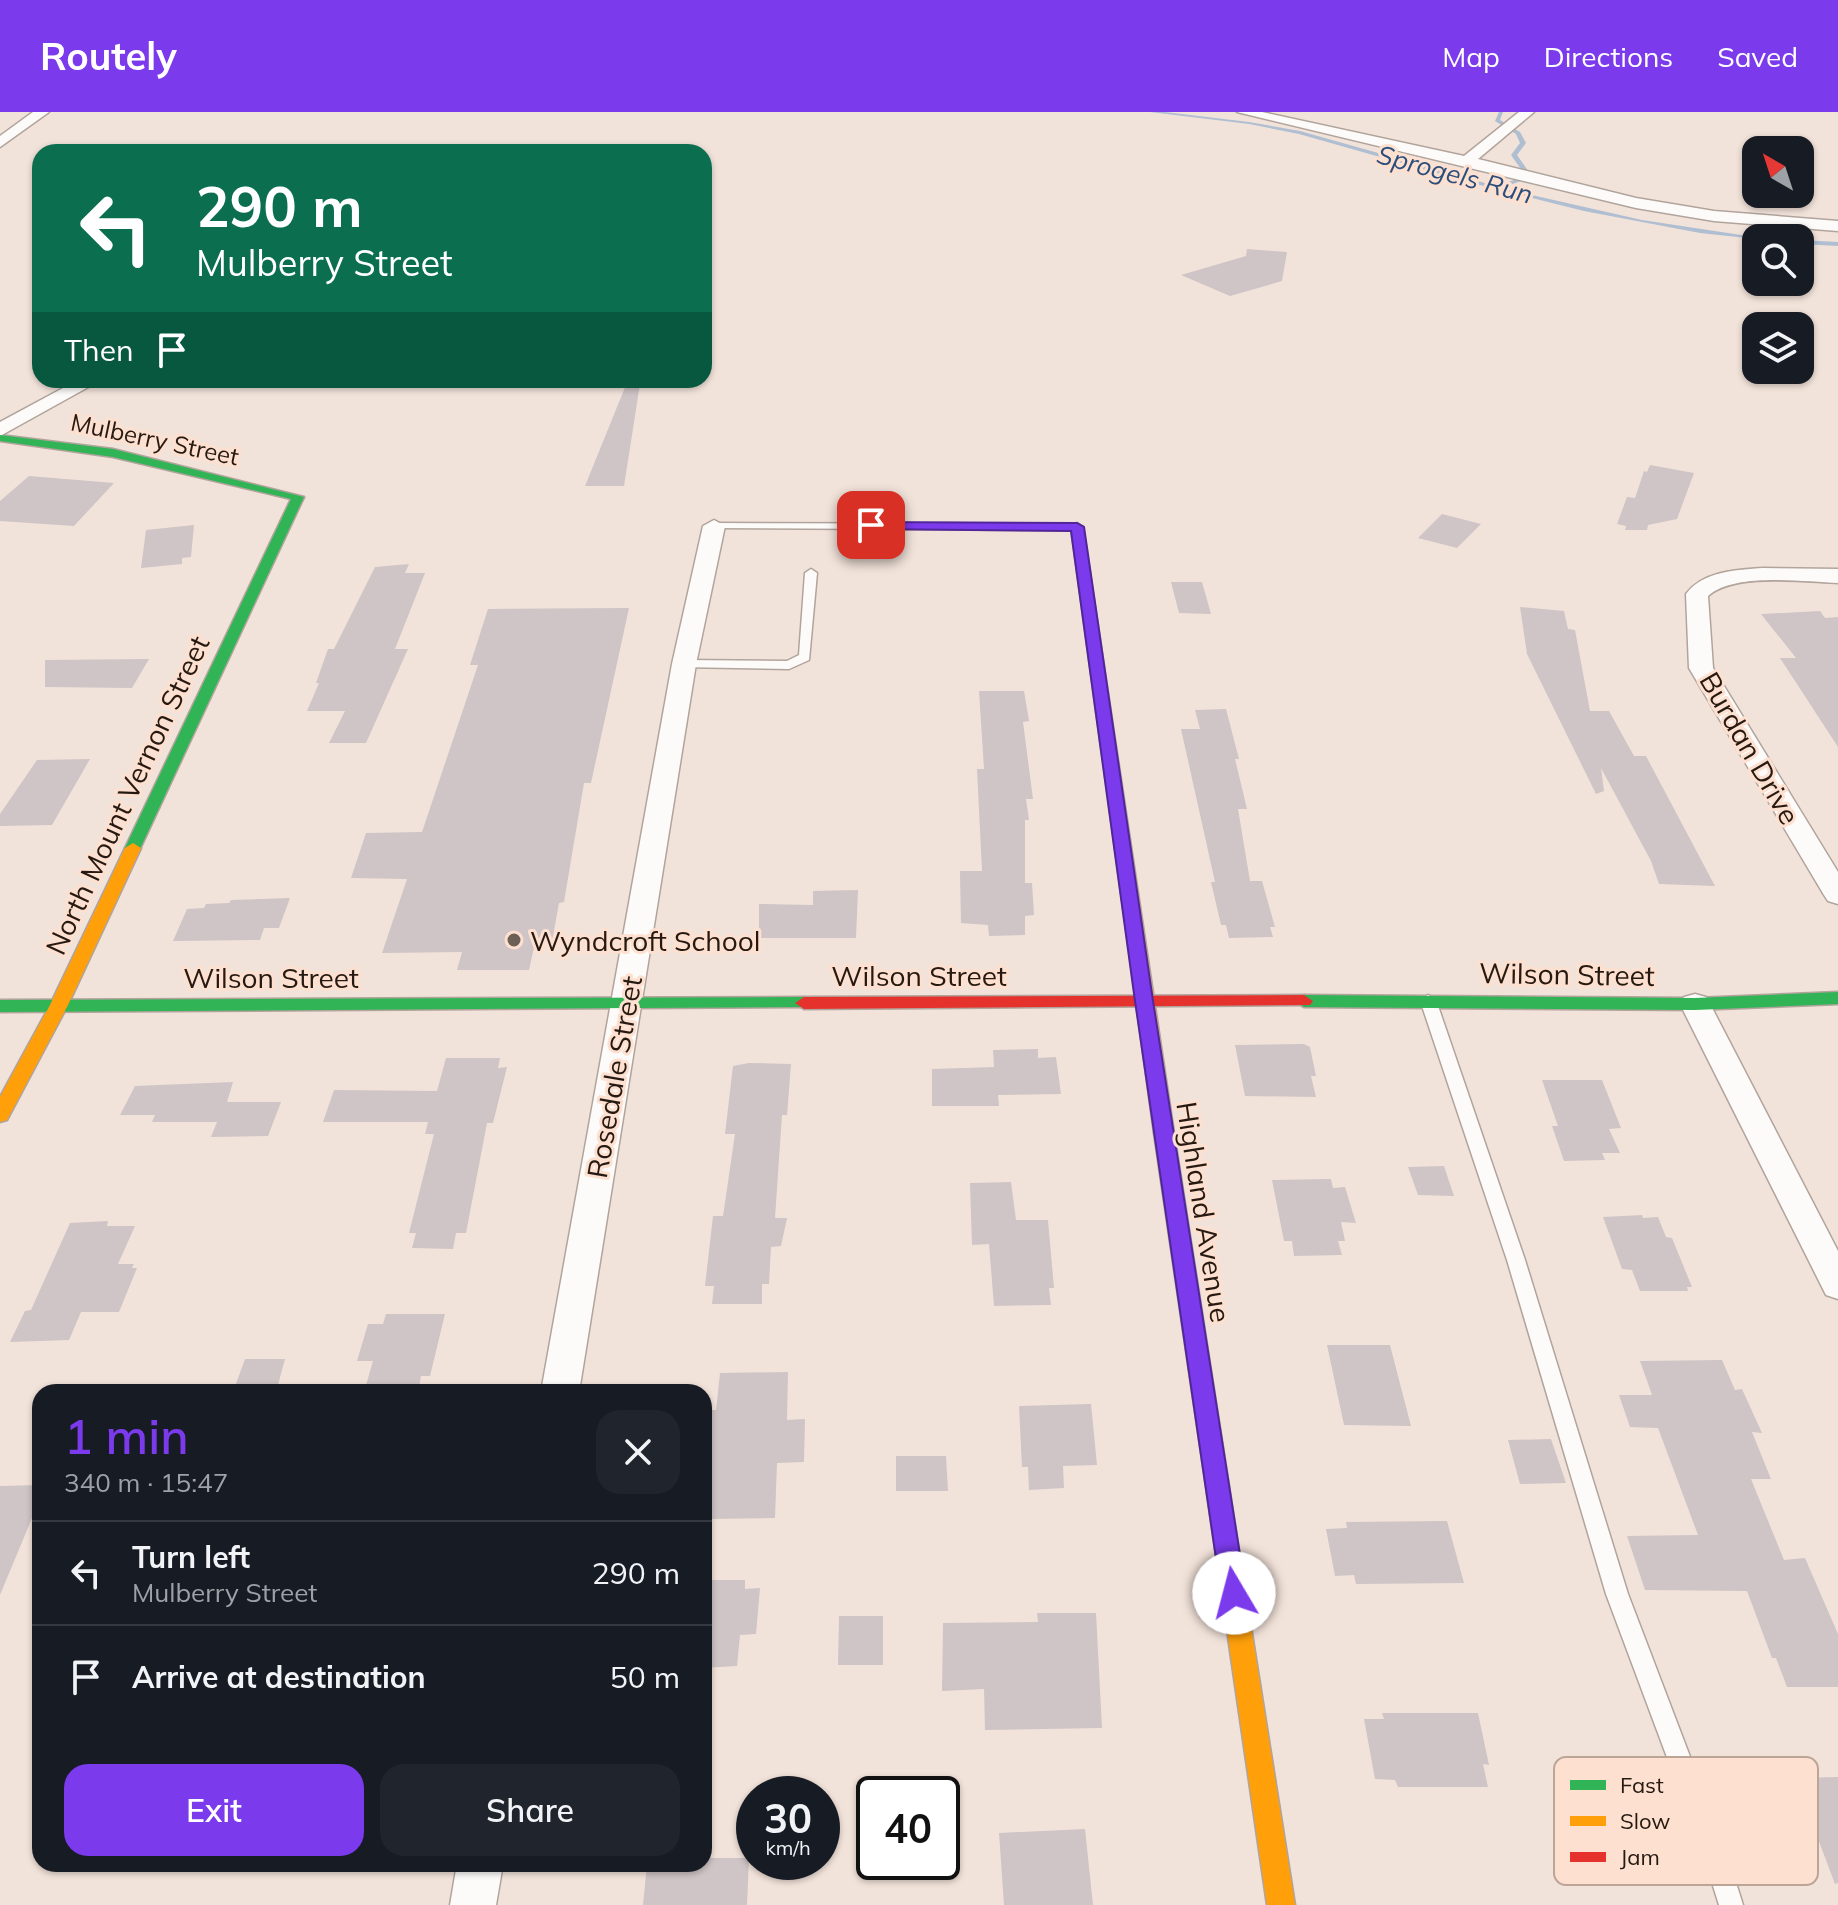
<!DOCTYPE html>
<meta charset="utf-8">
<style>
body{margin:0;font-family:Mulish,sans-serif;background:#20242c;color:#f1f3f6;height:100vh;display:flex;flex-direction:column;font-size:30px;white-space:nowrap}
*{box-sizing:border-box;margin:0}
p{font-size:26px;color:#9ea1a6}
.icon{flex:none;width:44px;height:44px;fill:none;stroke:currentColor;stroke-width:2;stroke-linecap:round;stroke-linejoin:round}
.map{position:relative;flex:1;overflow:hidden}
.sheet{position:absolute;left:32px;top:1272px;width:680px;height:488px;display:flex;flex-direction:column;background:#171b24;border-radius:24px;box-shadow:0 2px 6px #0004}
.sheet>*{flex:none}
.banner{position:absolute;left:32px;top:32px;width:680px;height:244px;border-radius:24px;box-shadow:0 2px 6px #0004;background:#0b6e4f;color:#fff;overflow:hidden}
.needle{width:52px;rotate:321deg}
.buttons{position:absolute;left:1742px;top:24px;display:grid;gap:16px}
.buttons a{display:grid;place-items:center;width:72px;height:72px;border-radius:16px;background:#171b24;box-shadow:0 2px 6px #0004;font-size:40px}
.speed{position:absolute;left:736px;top:1664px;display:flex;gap:16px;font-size:40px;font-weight:700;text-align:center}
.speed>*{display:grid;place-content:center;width:104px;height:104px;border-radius:50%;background:#171b24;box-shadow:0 2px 6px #0004;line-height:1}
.speed small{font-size:20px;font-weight:400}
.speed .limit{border:4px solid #111;border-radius:12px;background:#fff;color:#111}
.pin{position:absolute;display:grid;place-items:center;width:68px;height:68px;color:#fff;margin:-34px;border-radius:16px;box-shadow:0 4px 12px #0006}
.me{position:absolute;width:88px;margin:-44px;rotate:352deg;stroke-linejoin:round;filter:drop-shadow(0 0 6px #0008)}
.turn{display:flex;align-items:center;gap:28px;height:168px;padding:0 32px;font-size:36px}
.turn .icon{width:104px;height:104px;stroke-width:2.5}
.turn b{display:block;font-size:56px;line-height:68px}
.then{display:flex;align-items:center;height:76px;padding:0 32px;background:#0003;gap:16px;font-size:30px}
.round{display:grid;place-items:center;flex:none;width:84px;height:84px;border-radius:24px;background:#20242c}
.overview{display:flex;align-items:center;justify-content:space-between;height:136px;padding:0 32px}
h1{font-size:48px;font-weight:600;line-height:60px;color:#7c3aed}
.button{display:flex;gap:16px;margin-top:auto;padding:16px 32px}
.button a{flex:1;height:92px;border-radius:24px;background:#7c3aed;color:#fff;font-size:32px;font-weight:600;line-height:92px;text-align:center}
.button a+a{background:#20242c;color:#f1f3f6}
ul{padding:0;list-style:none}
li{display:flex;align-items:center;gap:24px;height:104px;padding:0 32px;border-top:2px solid #363941}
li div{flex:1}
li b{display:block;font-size:30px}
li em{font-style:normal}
header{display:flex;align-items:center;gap:48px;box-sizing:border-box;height:112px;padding:0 40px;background:#7c3aed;color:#fff}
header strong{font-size:38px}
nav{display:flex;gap:44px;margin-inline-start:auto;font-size:28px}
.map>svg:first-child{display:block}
</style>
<header>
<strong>Routely</strong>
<nav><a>Map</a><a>Directions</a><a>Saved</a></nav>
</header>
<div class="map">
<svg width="1838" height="1793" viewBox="0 0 1838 1793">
<rect width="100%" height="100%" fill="#f2e3da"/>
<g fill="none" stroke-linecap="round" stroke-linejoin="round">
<path fill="#b0bed2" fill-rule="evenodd" d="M 1150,0 L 1165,0 L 1249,10 L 1300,19 L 1499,75 L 1499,73 L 1517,67 L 1523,60 L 1511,43 L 1520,31 L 1516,22 L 1495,9 L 1499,0 L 1503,0 L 1500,8 L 1520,20 L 1526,31 L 1517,43 L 1529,60 L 1521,69 L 1501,76 L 1642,108 L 1761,126 L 1756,126 L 1756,127 L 1700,121 L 1584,99 L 1468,70 L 1299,22 L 1249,12 Z
M 1800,128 L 1838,130 L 1838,134 L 1800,132 Z"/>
</g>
<path fill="#cfc4c6" d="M 1247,137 L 1287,140 L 1282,169 L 1230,184 L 1181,163 L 1246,144 Z
M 628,268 L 640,272 L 624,374 L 585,374 Z
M 1650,353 L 1694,361 L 1677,407 L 1648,413 L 1647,418 L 1625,418 L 1626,414 L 1617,412 L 1627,385 L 1635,386 L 1644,359 L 1647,360 Z
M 29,364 L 114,371 L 74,414 L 0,409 L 0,389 Z
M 1442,402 L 1481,412 L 1457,436 L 1418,426 Z
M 194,413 L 191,445 L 182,446 L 182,452 L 141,456 L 146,418 Z
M 409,452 L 405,461 L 425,461 L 395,537 L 408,537 L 366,631 L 329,631 L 345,599 L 307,599 L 319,571 L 316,571 L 328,537 L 334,537 L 375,455 Z
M 1171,470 L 1202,470 L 1211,502 L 1179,501 Z
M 1520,495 L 1564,499 L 1568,517 L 1575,518 L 1590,599 L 1609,599 L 1634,644 L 1646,644 L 1715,774 L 1659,772 L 1651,749 L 1601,656 L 1604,679 L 1596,682 L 1527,542 Z
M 629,496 L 591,671 L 584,671 L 564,790 L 559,791 L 552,830 L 535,831 L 529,858 L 457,858 L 462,840 L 382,841 L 407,767 L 351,766 L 366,721 L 422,720 L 478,553 L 470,553 L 488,497 Z
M 1820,499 L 1825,506 L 1838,505 L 1838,635 L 1780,546 L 1796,546 L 1761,502 Z
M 149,547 L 132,576 L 45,575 L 45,548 Z
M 979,579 L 1024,579 L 1029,609 L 1023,610 L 1033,687 L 1026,687 L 1029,708 L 1025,708 L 1025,771 L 1032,771 L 1034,803 L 1025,804 L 1025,823 L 989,824 L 988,813 L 961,811 L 960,759 L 982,759 L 977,657 L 984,657 Z
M 1226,597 L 1239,647 L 1235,647 L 1247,697 L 1238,697 L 1250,769 L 1262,769 L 1275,815 L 1270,815 L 1273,825 L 1229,826 L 1226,813 L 1221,813 L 1211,770 L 1215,770 L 1181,617 L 1200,617 L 1195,598 Z
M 90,647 L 52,713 L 0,714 L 0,702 L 37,648 Z
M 858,778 L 856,826 L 759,826 L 759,792 L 813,793 L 813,779 Z
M 290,786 L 279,816 L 264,816 L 260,828 L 173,829 L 187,797 L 204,796 L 206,792 L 229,791 L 231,788 Z
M 1304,932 L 1310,935 L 1316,964 L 1311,964 L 1316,985 L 1245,984 L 1235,933 Z
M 1038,937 L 1038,946 L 1056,945 L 1061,982 L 998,983 L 999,994 L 932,994 L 932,957 L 994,955 L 993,938 Z
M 446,946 L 500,946 L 498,956 L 507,955 L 493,1011 L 487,1011 L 466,1121 L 456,1121 L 453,1137 L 412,1136 L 416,1121 L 409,1121 L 434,1022 L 425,1022 L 428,1010 L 323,1010 L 334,978 L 437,979 Z
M 749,951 L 791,952 L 787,1003 L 782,1003 L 775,1106 L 787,1106 L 781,1134 L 771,1135 L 769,1172 L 762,1172 L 762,1192 L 712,1192 L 714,1174 L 705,1174 L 713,1104 L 723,1104 L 735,1022 L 725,1022 L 733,954 Z
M 1542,968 L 1602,968 L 1621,1016 L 1609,1017 L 1620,1041 L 1602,1041 L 1605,1048 L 1564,1049 L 1552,1014 L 1558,1014 Z
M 233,970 L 227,990 L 281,990 L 268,1024 L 211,1025 L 217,1010 L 152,1010 L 155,1003 L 120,1003 L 135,974 Z
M 1444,1054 L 1454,1084 L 1418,1083 L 1408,1055 Z
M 1331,1067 L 1333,1076 L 1345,1075 L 1356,1111 L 1341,1110 L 1345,1129 L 1338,1129 L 1342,1143 L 1294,1144 L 1292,1129 L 1284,1129 L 1272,1068 Z
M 1011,1070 L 1016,1108 L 1048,1108 L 1054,1176 L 1049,1176 L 1051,1193 L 994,1194 L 989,1132 L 972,1133 L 970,1071 Z
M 1642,1103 L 1643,1106 L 1658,1105 L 1666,1125 L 1672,1126 L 1692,1175 L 1687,1175 L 1688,1179 L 1640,1179 L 1632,1158 L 1622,1157 L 1603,1105 Z
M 108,1109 L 107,1114 L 135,1114 L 118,1152 L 134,1152 L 132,1156 L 137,1156 L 119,1200 L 81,1200 L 69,1228 L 10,1230 L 25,1199 L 31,1198 L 70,1111 Z
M 386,1202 L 445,1202 L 430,1264 L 421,1264 L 418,1280 L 364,1280 L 373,1249 L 357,1249 L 368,1212 L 383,1212 Z
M 1327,1233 L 1390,1233 L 1411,1314 L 1344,1313 Z
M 245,1247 L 285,1247 L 276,1280 L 233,1280 Z
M 1722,1248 L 1735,1278 L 1742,1277 L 1762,1321 L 1752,1320 L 1771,1367 L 1751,1367 L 1784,1448 L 1805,1446 L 1838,1522 L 1838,1575 L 1787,1575 L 1776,1546 L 1772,1546 L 1747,1479 L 1645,1478 L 1627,1424 L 1698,1423 L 1658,1316 L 1630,1315 L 1619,1283 L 1652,1283 L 1640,1249 Z
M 788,1260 L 787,1308 L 805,1307 L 804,1350 L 777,1351 L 775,1406 L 704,1407 L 704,1298 L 716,1298 L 720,1261 Z
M 1091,1292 L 1097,1353 L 1063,1354 L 1064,1376 L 1029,1378 L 1028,1355 L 1022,1355 L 1019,1294 Z
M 1551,1327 L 1566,1371 L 1520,1372 L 1508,1328 Z
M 896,1344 L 946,1344 L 948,1379 L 896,1379 Z
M 40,1373 L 40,1387 L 0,1483 L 0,1374 Z
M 1447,1409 L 1464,1471 L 1356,1472 L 1354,1463 L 1335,1464 L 1326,1417 L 1347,1416 L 1346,1410 Z
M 704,1468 L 745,1468 L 745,1477 L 760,1476 L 756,1522 L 740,1523 L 737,1554 L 704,1556 Z
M 1037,1501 L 1096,1501 L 1102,1616 L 985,1618 L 984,1577 L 942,1579 L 943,1511 L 1038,1510 Z
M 839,1504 L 883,1504 L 883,1553 L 838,1553 Z
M 1382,1601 L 1478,1601 L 1489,1653 L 1483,1652 L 1488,1675 L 1398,1675 L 1395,1668 L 1375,1667 L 1364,1607 L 1384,1607 Z
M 1838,1665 L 1838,1771 L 1835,1772 L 1795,1666 Z
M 1085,1717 L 1093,1793 L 1004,1793 L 999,1721 Z
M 704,1746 L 749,1746 L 747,1793 L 643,1793 L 647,1752 L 704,1752 Z"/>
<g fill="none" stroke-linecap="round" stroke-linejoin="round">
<g stroke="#b1a49c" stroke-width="3">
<path id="lane" d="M 714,411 L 1077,412 L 1083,415 L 1077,418 L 710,416 L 708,414 Z
M 811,457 L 817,461 L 809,548 L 789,557 L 680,555 L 680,549 L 684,548 L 787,549 L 799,543 L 805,461 Z
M 1428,883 L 1436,888 L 1525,1148 L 1628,1482 L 1726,1739 L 1743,1793 L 1719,1793 L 1702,1739 L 1606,1482 L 1507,1148 L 1420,888 Z"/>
</g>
<g stroke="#b1a49c" stroke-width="3">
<path id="street" d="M 33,0 L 49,0 L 0,35 L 0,24 Z
M 1237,0 L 1262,0 L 1464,44 L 1519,0 L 1534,0 L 1478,47 L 1636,86 L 1714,99 L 1838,109 L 1838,119 L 1714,109 L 1636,96 Z
M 78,268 L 101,268 L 0,324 L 0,310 Z
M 714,408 L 725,414 L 696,552 L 579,1280 L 541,1280 L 672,552 L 703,414 Z
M 1763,456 L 1838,457 L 1838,471 C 1804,470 1735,460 1708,484 L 1713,556 L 1838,760 L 1838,792 L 1828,789 L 1824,783 L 1689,556 L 1686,482 C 1703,459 1736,458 1763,456 Z
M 1695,882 L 1706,885 L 1710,892 L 1838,1139 L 1838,1187 L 1826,1183 L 1680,892 L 1684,885 Z
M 457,1752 L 503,1752 L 496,1793 L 450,1793 Z"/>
</g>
<g stroke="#b1a49c" stroke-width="3">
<path id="fast" d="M 0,323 L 113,337 L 304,385 L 139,739 L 133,741 L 125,736 L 291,387 L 113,345 L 0,329 Z
M 1838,880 L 1838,892 L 1695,898 L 1304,895 L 1295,889 L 1304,883 L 1695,886 Z
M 804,885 L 813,891 L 810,895 L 0,900 L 0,888 Z"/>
</g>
<g stroke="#b1a49c" stroke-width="3">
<path id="slow" d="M 1077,411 L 1083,415 L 1174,1021 L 1171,1026 L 1157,1026 L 1154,1021 L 1071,415 Z
M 133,731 L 141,736 L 68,893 L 7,1008 L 0,1010 L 0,985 L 50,893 L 125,736 Z
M 1233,1466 L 1242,1469 L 1245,1477 L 1295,1793 L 1267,1793 L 1221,1477 L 1224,1469 Z"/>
</g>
<g stroke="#b1a49c" stroke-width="3">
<path id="jam" d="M 1304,883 L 1313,889 L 1310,893 L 804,897 L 795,891 L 804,885 Z
M 1164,1014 L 1171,1016 L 1174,1021 L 1245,1477 L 1242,1485 L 1233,1488 L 1224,1485 L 1221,1477 L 1154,1021 L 1157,1016 Z"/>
</g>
<use href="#lane" fill="#fdfbf9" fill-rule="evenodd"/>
<use href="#street" fill="#fdfbf9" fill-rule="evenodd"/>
<use href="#fast" fill="#30b455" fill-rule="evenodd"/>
<use href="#slow" fill="#ff9f0a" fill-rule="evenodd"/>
<use href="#jam" fill="#e5322d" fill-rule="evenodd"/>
</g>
<path fill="#7c3aed" stroke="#51269a" stroke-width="2" d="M 867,410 L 1077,411 L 1084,415 L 1153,889 L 1246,1481 L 1242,1489 L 1234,1493 L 1225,1489 L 1221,1481 L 1135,889 L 1071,419 L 871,417 L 865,413 Z"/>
<circle fill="#6d6057" stroke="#fde0cf" stroke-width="3" cx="514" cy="828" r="8"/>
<g text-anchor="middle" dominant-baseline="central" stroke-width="6" stroke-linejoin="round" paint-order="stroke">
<g font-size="24" fill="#251911" stroke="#fde0cf">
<text transform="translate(155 327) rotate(12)">Mulberry Street</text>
</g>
<g font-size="26" font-style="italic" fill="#2b4f7c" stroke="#fde0cf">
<text transform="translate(1455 62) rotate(15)">Sprogels Run</text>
</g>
<g font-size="28" fill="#251911" stroke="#fde0cf">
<text transform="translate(1750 636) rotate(60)">Burdan Drive</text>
<text transform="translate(127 683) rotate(-65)">North Mount Vernon Street</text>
<text transform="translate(1567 862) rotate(1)">Wilson Street</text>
<text x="919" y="863">Wilson Street</text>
<text x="271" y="865">Wilson Street</text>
<text transform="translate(614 965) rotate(-80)">Rosedale Street</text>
<text transform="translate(1204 1100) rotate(81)">Highland Avenue</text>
</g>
<g font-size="28" fill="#251911" stroke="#fde0cf" text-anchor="start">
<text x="530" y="828">Wyndcroft School</text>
</g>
</g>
<rect x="1554" y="1645" width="264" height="128" rx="12" fill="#fde0cf" stroke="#bca496" stroke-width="2"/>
<rect x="1570" y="1668" width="36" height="10" fill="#30b455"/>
<rect x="1570" y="1704" width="36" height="10" fill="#ff9f0a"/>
<rect x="1570" y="1740" width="36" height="10" fill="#e5322d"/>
<g font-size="22" fill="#251911">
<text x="1620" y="1681">Fast</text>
<text x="1620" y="1717">Slow</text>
<text x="1620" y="1753">Jam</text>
</g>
</svg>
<div class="buttons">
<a><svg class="needle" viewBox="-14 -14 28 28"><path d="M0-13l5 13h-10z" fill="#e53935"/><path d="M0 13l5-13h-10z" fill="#9ea1a6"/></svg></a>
<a><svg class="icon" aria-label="search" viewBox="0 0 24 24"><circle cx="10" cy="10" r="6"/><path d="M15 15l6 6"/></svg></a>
<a><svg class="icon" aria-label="layers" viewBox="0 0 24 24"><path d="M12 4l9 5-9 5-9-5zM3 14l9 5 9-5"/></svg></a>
</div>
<div class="speed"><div>30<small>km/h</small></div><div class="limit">40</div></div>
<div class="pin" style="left:871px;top:413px;background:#d93025"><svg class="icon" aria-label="arrive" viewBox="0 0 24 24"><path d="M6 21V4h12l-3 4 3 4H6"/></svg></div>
<svg class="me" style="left:1234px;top:1481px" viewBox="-20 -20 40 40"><circle r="19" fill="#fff"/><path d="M0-13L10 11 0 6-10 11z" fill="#7c3aed"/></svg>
<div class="banner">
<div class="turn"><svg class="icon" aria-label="left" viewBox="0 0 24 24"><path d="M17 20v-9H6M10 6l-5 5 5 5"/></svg><div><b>290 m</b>Mulberry Street</div></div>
<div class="then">Then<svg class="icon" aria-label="arrive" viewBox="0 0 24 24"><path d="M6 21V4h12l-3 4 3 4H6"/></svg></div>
</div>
<section class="sheet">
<div class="overview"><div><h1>1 min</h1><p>340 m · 15:47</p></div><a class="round"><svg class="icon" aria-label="close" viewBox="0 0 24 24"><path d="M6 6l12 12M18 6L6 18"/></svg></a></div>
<ul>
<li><svg class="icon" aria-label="left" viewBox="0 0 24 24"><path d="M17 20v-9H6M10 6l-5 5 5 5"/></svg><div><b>Turn left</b><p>Mulberry Street</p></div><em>290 m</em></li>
<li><svg class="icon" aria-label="arrive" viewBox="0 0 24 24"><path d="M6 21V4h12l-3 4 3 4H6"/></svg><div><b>Arrive at destination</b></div><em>50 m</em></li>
</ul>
<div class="button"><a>Exit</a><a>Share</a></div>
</section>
</div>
